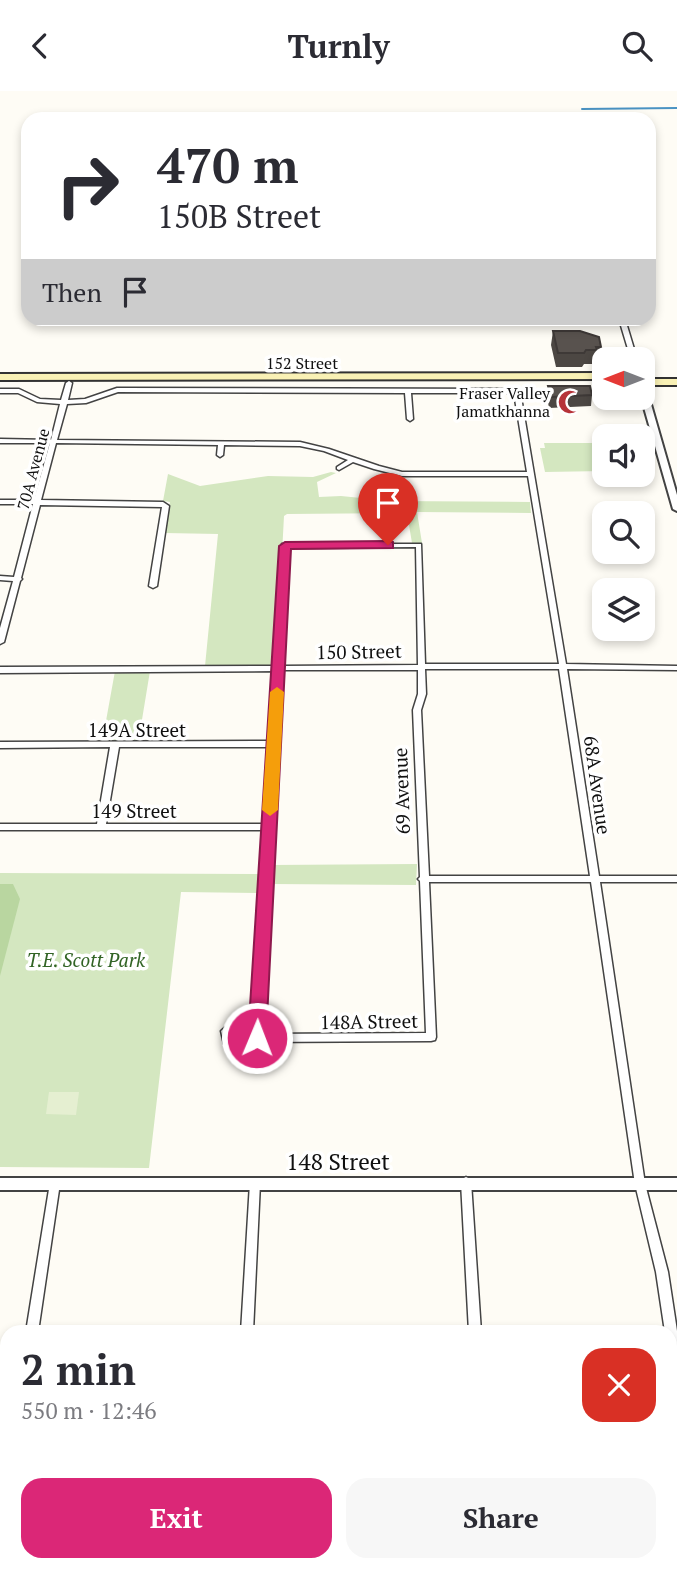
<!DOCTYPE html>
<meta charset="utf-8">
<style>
body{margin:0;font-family:"PT Serif",serif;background:#f7f7f7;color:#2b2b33;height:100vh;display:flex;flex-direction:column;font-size:26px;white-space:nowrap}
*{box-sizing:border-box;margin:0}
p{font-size:23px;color:#7c7c81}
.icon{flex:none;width:38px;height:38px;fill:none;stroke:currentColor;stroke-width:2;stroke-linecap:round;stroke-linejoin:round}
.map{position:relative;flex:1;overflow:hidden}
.details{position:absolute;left:0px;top:1234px;width:677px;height:247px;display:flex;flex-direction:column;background:#fff;border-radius:21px 21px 0 0;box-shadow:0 4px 10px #0003}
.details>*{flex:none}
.banner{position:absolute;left:21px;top:21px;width:635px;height:214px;border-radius:21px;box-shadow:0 4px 10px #0003;background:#fff;color:#2b2b33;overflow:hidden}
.needle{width:46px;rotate:270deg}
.controls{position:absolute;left:592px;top:256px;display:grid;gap:14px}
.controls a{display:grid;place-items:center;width:63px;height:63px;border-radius:14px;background:#fff;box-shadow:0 4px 10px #0003;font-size:35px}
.pin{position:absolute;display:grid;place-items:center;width:60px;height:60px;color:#fff;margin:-72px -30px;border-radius:50% 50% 50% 0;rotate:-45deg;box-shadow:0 0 7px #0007}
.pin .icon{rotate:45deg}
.me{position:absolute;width:77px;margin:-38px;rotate:1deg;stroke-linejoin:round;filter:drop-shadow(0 0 5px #0008)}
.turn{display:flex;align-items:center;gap:24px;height:147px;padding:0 21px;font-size:32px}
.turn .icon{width:91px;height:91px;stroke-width:2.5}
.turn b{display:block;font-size:49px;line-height:60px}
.then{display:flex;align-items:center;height:66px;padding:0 21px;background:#0003;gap:14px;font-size:26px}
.round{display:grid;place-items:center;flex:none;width:74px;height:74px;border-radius:21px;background:#f7f7f7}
.overview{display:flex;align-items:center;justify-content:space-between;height:119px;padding:0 21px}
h1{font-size:42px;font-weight:600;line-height:52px}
.cta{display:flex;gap:14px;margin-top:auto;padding:14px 21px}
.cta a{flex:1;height:80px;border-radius:21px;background:#db2777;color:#fff;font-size:28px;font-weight:600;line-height:80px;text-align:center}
.cta a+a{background:#f7f7f7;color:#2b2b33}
header{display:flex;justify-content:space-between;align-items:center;height:91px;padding:0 21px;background:#fff;font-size:32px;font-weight:600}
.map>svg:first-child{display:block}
</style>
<header><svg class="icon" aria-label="back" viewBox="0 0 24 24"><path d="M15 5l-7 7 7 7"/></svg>Turnly<svg class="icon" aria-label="search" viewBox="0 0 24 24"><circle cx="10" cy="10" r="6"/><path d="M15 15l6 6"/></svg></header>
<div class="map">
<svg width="677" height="1480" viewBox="0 0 677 1480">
<rect width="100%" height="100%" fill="#fefcf5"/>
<path fill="#d4e7c0" d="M 544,352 L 594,352 L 599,372 L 604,372 L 604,380 L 545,381 L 540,357 L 545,357 Z
M 331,381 L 336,382 L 317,391 L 319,406 L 341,405 L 391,410 L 530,411 L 531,422 L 417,421 L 422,452 L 412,452 L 407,422 L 287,423 L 284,425 L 276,575 L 205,575 L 218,443 L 165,442 L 170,411 L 163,410 L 168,383 L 200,395 L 268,385 L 313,386 Z
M 115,580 L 150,580 L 138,653 L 102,652 Z
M 417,773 L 416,794 L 270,793 L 270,774 Z
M 0,782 L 258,783 L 258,802 L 181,801 L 149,1077 L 0,1076 Z"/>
<path fill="#b9d6a0" d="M 0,793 L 13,793 L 20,808 L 0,885 Z"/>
<path fill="#e5efd1" d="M 49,1001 L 79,1001 L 76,1024 L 46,1023 Z"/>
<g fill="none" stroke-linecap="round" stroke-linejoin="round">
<path stroke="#4a93c3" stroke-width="2" d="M 582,18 L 677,17"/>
<g stroke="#434343" stroke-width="3">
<path id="minor" d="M 619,228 L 625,228 L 637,268 L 631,268 Z
M 69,290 L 72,292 L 68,309 L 85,308 L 117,297 L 517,298 L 520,300 L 566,573 L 677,575 L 677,579 L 567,578 L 599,785 L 677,785 L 677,791 L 600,791 L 645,1093 L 668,1181 L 677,1240 L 677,1284 L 673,1282 L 671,1278 L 670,1241 L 665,1241 L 656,1181 L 635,1093 L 591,791 L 429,791 L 436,946 L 435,949 L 431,950 L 257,951 L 239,956 L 224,953 L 221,940 L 233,929 L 253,926 L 264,739 L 0,739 L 0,733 L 97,733 L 110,656 L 0,657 L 0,651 L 270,650 L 274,580 L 0,582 L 0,576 L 274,575 L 282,453 L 421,453 L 425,573 L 559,573 L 528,385 L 402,385 L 374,378 L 353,371 L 339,379 L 337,378 L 337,376 L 348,369 L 324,360 L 300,355 L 224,354 L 223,364 L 220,366 L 217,364 L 218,354 L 56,352 L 41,409 L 163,411 L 169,415 L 157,495 L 153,497 L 149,495 L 162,416 L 40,414 L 21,487 L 22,488 L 20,490 L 4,551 L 0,553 L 0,537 L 13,490 L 0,489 L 0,485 L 14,486 L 33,413 L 0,413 L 0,409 L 34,409 L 50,352 L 0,352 L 0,348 L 51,349 L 60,313 L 37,311 L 18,302 L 0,302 L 0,298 L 19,298 L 40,308 L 61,309 L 66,292 ZM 118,301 L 405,302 L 407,328 L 410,330 L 413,328 L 411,302 L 514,302 L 527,381 L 402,381 L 379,375 L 329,358 L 300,351 L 57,349 L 67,313 L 86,312 ZM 416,456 L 418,574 L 282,575 L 288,457 ZM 425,578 L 559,578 L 590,785 L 429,785 L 421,619 L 426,603 ZM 282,579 L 418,579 L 418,603 L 413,619 L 420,786 L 418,788 L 420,790 L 426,942 L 262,943 ZM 119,656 L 269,656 L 265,733 L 106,733 ZM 253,934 L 252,944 L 239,948 L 232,947 L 231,941 L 238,936 Z
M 466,1086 L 470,1088 L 471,1091 L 481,1241 L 469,1241 L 461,1091 L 462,1088 Z
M 55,1087 L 59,1089 L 60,1092 L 38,1241 L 26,1241 L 50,1092 L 51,1089 Z
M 255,1087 L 259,1089 L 260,1092 L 253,1241 L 241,1241 L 250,1092 L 251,1089 Z
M 7,1399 L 7,1446 L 5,1455 L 0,1456 L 0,1409 L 3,1401 Z
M 228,1474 L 241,1474 L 242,1480 L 228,1480 Z
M 484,1474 L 497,1474 L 498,1480 L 484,1480 Z"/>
</g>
<g stroke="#434343" stroke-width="4">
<path id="tertiary" d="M 642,294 L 646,296 L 677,404 L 677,420 L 673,418 L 641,306 Z
M 0,1087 L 677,1087 L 677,1099 L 0,1099 Z"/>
</g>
<g stroke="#323232" stroke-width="4">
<path id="secondary" d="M 604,282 L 604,288 L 0,289 L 0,283 Z
M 642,288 L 677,288 L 677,294 L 642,294 Z"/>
</g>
<use href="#minor" fill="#fff" fill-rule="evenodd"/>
<use href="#tertiary" fill="#fff" fill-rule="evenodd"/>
<use href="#secondary" fill="#f9f1b5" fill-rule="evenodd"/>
</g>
<path fill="#4c4743" d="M 553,240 L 601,256 L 599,270 L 595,270 L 595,273 L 584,273 L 582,276 L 556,276 L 551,254 Z
M 548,295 L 592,304 L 591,315 L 549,317 L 547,306 Z
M 597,341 L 604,345 L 604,369 L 600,369 L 596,352 Z"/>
<path fill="#58524e" stroke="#3e3937" stroke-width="2" d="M 553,240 L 580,240 L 599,246 L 601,256 L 596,256 L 597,259 L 586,259 L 584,262 L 558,262 Z
M 548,295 L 590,295 L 592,304 L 551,306 Z
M 597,341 L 629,343 L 630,345 L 604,345 L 604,358 L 601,358 Z"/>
<path fill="#db2777" stroke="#8e194d" stroke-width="2" d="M 388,450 L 393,451 L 393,457 L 291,458 L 266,947 L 263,952 L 257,954 L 251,952 L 248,947 L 279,455 L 285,451 Z"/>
<path fill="#f59e0b" d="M 277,596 L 284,601 L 278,719 L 270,725 L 262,719 L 270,601 Z"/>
<defs>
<g id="mosque-bare" transform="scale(1.89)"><path d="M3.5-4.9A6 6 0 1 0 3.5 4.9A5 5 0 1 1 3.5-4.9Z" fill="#b63339" stroke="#fff" stroke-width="2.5" paint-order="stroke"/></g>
</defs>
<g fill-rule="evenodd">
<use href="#mosque-bare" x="570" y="311"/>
</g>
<g text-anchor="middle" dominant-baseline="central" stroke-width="7" stroke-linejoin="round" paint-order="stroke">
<g font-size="16" fill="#101010" stroke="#fff">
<text x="302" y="272">152 Street</text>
<text transform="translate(33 378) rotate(-75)">70A Avenue</text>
</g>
<g font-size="16" fill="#101010" stroke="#fff" text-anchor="end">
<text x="550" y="302">Fraser Valley<tspan x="550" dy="18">Jamatkhanna</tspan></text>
</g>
<g font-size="19" fill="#101010" stroke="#fff">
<text transform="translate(359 560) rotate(-1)">150 Street</text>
<text x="137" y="638">149A Street</text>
<text transform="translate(598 694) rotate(82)">68A Avenue</text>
<text transform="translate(401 700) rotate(-92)">69 Avenue</text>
<text x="134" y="719">149 Street</text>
<text transform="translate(369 930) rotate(-1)">148A Street</text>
</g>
<g font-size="19" font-style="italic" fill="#326425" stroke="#fff">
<text x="86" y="868">T.E. Scott Park</text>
</g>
<g font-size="23" fill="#101010" stroke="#fff">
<text x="338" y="1070">148 Street</text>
</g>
</g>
</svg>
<div class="controls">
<a><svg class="needle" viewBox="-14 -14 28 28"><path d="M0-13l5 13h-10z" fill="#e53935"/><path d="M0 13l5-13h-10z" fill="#7c7c81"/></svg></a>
<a><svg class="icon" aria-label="sound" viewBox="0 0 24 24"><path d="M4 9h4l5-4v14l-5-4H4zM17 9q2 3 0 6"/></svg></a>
<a><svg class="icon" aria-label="search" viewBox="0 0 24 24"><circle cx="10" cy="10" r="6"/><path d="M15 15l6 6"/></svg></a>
<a><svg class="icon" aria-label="layers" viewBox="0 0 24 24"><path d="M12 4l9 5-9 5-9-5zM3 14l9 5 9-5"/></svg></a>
</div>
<div class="pin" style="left:388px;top:454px;background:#d93025"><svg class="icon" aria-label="arrive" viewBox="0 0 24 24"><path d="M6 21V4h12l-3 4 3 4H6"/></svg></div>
<svg class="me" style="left:257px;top:947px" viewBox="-20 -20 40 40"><circle r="17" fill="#db2777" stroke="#fff" stroke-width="3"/><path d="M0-11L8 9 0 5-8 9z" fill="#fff"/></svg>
<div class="banner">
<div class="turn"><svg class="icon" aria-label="right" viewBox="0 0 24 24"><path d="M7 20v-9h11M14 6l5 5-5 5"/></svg><div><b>470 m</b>150B Street</div></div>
<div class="then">Then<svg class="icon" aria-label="arrive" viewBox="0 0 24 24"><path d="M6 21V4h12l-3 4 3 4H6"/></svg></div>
</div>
<section class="details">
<div class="overview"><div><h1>2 min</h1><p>550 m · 12:46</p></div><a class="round" style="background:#d93025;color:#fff"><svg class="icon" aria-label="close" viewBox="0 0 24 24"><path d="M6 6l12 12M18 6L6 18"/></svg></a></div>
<div class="cta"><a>Exit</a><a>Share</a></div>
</section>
</div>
